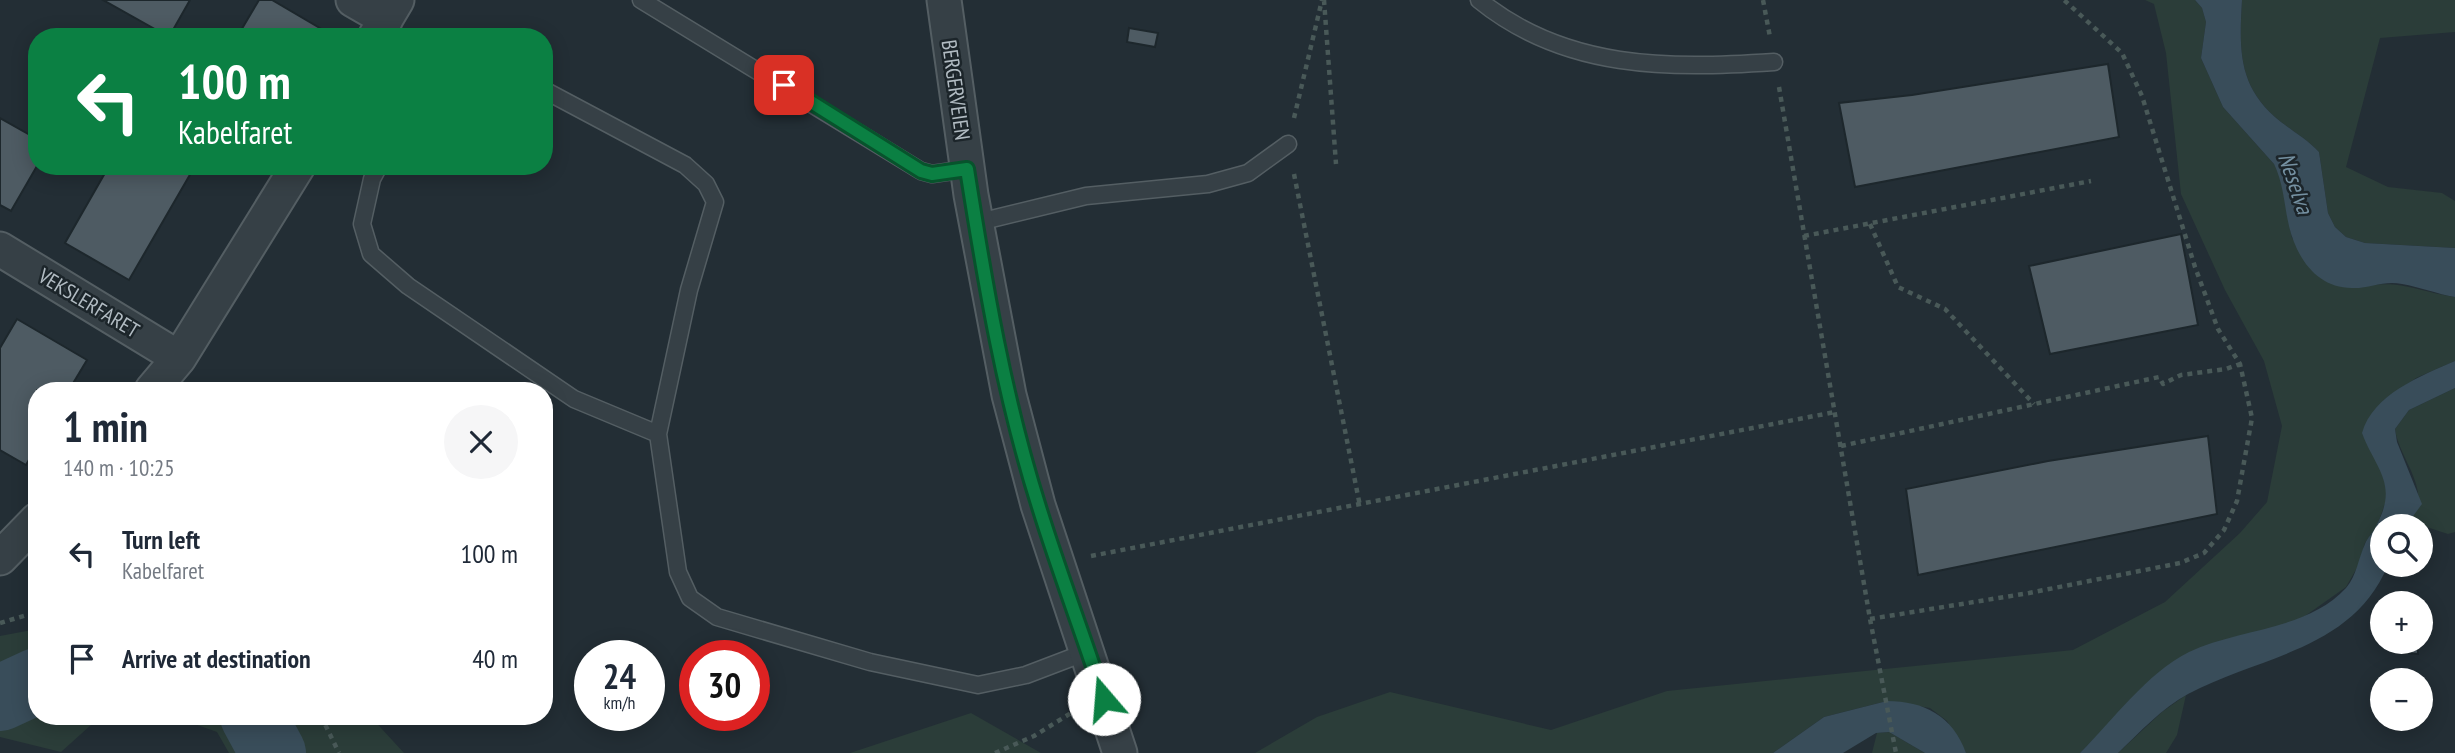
<!DOCTYPE html>
<meta charset="utf-8">
<style>
body{margin:0;font-family:"PT Sans Narrow",sans-serif;background:#f6f6f7;color:#1f2937;height:100vh;display:flex;flex-direction:column;font-size:26px;white-space:nowrap}
*{box-sizing:border-box;margin:0}
p{font-size:23px;color:#747a83}
.icon{flex:none;width:38px;height:38px;fill:none;stroke:currentColor;stroke-width:2;stroke-linecap:round;stroke-linejoin:round}
.map{position:relative;flex:1;overflow:hidden}
.side{position:absolute;left:28px;top:382px;width:525px;height:343px;display:flex;flex-direction:column;background:#fff;border-radius:28px;box-shadow:0 4px 18px #0003}
.side>*{flex:none}
.hud{position:absolute;left:28px;top:28px;width:525px;height:147px;border-radius:28px;box-shadow:0 4px 18px #0003;background:#0b8043;color:#fff;overflow:hidden}
.tools{position:absolute;left:2370px;top:514px;display:grid;gap:14px}
.tools a{display:grid;place-items:center;width:63px;height:63px;border-radius:50%;background:#fff;box-shadow:0 4px 18px #0003;font-size:35px}
.speed{position:absolute;left:574px;top:640px;display:flex;gap:14px;font-size:35px;font-weight:700;text-align:center}
.speed>*{display:grid;place-content:center;width:91px;height:91px;border-radius:50%;background:#fff;box-shadow:0 4px 18px #0003;line-height:1}
.speed small{font-size:18px;font-weight:400}
.speed .limit{border:10px solid #d22;background:#fff;color:#111}
.pin{position:absolute;display:grid;place-items:center;width:60px;height:60px;color:#fff;margin:-30px;border-radius:14px;box-shadow:0 4px 10px #0006}
.me{position:absolute;width:77px;margin:-38px;rotate:342deg;stroke-linejoin:round;filter:drop-shadow(0 0 5px #0008)}
.turn{display:flex;align-items:center;gap:24px;height:147px;padding:0 35px;font-size:32px}
.turn .icon{width:91px;height:91px;stroke-width:2.5}
.turn b{display:block;font-size:49px;line-height:60px}
.round{display:grid;place-items:center;flex:none;width:74px;height:74px;border-radius:37px;background:#f6f6f7}
.overview{display:flex;align-items:center;justify-content:space-between;height:119px;padding:0 35px}
h1{font-size:42px;font-weight:800;line-height:52px}
ul{padding:0;list-style:none}
li{display:flex;align-items:center;gap:21px;height:105px;padding:0 35px}
li div{flex:1}
li b{display:block;font-size:26px}
li em{font-style:normal}
.map>svg:first-child{display:block}
</style>
<div class="map">
<svg width="2455" height="753" viewBox="0 0 2455 753">
<rect width="100%" height="100%" fill="#232e35"/>
<path fill="#2b3d39" d="M 2145,0 L 2195,0 L 2202,8 L 2206,22 L 2201,58 L 2223,107 L 2274,164 L 2280,175 L 2292,238 L 2353,288 C 2400,278 2411,290 2455,297 L 2455,361 L 2416,378 L 2383,401 L 2383,473 L 2387,483 L 2387,498 L 2377,526 L 2365,543 L 2358,566 L 2346,587 L 2305,616 L 2145,687 L 2080,753 L 1966,753 L 1947,721 L 1930,708 L 1887,701 L 1824,717 L 1773,753 L 1255,753 L 1317,717 L 1390,692 L 1551,730 L 1667,691 L 2073,650 L 2165,602 L 2240,533 L 2267,502 L 2282,426 L 2264,361 L 2225,290 L 2181,194 L 2166,53 L 2154,4 Z
M 2242,0 L 2455,0 L 2455,32 L 2380,38 L 2346,167 L 2388,187 L 2442,193 L 2455,201 L 2455,248 L 2365,243 L 2346,237 L 2335,227 L 2328,213 L 2319,152 C 2308,140 2294,132 2281,122 C 2238,88 2239,51 2242,0 Z
M 2455,388 L 2455,532 L 2448,534 L 2408,521 C 2436,494 2399,460 2395,429 L 2409,410 Z
M 37,629 L 37,716 L 101,716 L 61,752 L 0,737 L 0,636 Z
M 2186,695 L 2177,735 L 2166,753 L 2118,753 L 2162,712 Z
M 971,713 L 1041,753 L 850,753 Z
M 172,716 L 370,716 L 404,753 L 229,753 L 217,732 Z
M 1889,732 L 1925,753 L 1872,753 L 1877,733 Z"/>
<path fill="#394d5a" d="M 2195,0 L 2242,0 C 2239,51 2238,88 2281,122 C 2294,132 2308,140 2319,152 L 2328,213 L 2335,227 L 2346,237 L 2365,243 L 2455,248 L 2455,297 C 2437,294 2420,287 2402,284 C 2385,280 2371,288 2354,288 C 2324,289 2304,268 2294,242 C 2284,218 2286,188 2274,164 L 2223,107 L 2201,58 L 2206,22 L 2202,8 Z
M 2455,361 L 2455,388 L 2409,410 L 2395,429 L 2397,442 L 2422,504 L 2405,527 L 2382,527 L 2382,565 L 2388,565 C 2352,651 2261,655 2188,694 C 2162,708 2140,732 2118,753 L 2080,753 C 2113,720 2147,673 2189,652 C 2239,628 2306,631 2346,588 C 2357,575 2358,559 2365,544 C 2367,538 2373,533 2376,526 C 2399,484 2376,470 2362,433 C 2373,394 2421,376 2455,361 Z
M 1887,701 C 1924,701 1953,716 1966,753 L 1925,753 L 1889,732 L 1876,733 L 1843,753 L 1773,753 L 1824,717 Z"/>
<g fill="none" stroke-linecap="round" stroke-linejoin="round">
<path stroke="#394d5a" stroke-width="66" d="M 0,698 L 37,681
M 253,716 L 273,753"/>
</g>
<path fill="#4e5b63" stroke="#1d272c" stroke-width="2" d="M 103,0 L 190,0 L 169,37 Z
M 259,0 L 272,0 L 335,37 L 237,37 Z
M 1129,28 L 1158,33 L 1155,47 L 1127,42 Z
M 2108,64 L 2119,137 L 1855,187 L 1839,103 L 1912,95 Z
M 0,118 L 37,139 L 37,166 L 11,211 L 0,205 Z
M 109,166 L 195,166 L 129,280 L 65,243 Z
M 2181,234 L 2198,325 L 2050,354 L 2029,266 Z
M 17,319 L 87,360 L 69,390 L 37,390 L 37,446 L 26,465 L 0,450 L 0,348 Z
M 2208,436 L 2217,514 L 1918,575 L 1906,489 L 2048,461 Z
M 2397,642 L 2418,642 L 2418,654 L 2396,652 Z"/>
<g fill="none" stroke-linecap="round" stroke-linejoin="round">
<g stroke="#545e63" stroke-width="19">
<path id="lane" d="M 641,0 L 921,171 L 932,174 L 967,169
M 1479,0 C 1565,70 1669,69 1774,62
M 544,90 L 685,165 L 706,184 L 715,202 L 689,290 L 658,434 L 678,572 L 690,598 L 717,617 L 870,662 L 978,685 L 1026,675 L 1089,651
M 379,166 L 372,179 L 362,224 L 371,254 L 408,286 L 574,399 L 658,434
M 975,223 L 1086,196 L 1208,184 L 1248,173 L 1288,144"/>
</g>
<g stroke="#545e63" stroke-width="37">
<path id="street" d="M 353,0 L 386,19
M 944,0 L 971,195 L 1009,395 L 1038,505 L 1120,753
M 375,37 L 397,0
M 0,249 L 179,358
M 152,390 L 179,358 L 298,166
M 0,558 L 37,520"/>
</g>
<path stroke="#495958" stroke-width="4.5" stroke-dasharray="5 5" stroke-linecap="butt" d="M 1324,0 L 1336,164
M 1763,0 L 1770,37
M 1779,87 L 1870,619 L 1896,753
M 1294,118 L 1322,0
M 1294,174 L 1360,506
M 1870,224 L 1898,287 L 1945,309 L 2034,404
M 1804,236 L 2091,181
M 1841,446 L 2159,377 L 2163,384 L 2181,375 L 2226,369 L 2240,364
M 1091,556 L 1835,412
M 1870,619 L 2029,593 L 2180,563 L 2204,553 L 2224,530 L 2237,501 L 2252,418 L 2240,364 L 2218,329 L 2195,267 L 2142,96 L 2122,53 L 2064,0
M 0,623 L 37,612
M 321,716 L 339,753
M 995,753 L 1034,736 L 1071,713"/>
<use href="#lane" stroke="#364046" stroke-width="16"/>
<use href="#street" stroke="#364046" stroke-width="33"/>
</g>
<g fill="none" stroke-linecap="round" stroke-linejoin="round">
<g stroke="#07532c" stroke-width="18">
<path id="route" d="M 784,85 L 921,171 L 932,174 L 967,169 C 985,283 1004,397 1039,507 C 1059,572 1083,634 1104,699"/>
</g>
<use href="#route" stroke="#0b8043" stroke-width="12"/>
</g>
<g text-anchor="middle" dominant-baseline="central" stroke-width="5" stroke-linejoin="round" paint-order="stroke">
<g font-size="21" fill="#b1bbc2" stroke="#1c252a">
<text transform="translate(956 90) rotate(82)">BERGERVEIEN</text>
<text transform="translate(89 303) rotate(31)">VEKSLERFARET</text>
</g>
<g font-size="23" font-style="italic" fill="#7591a2" stroke="#1c252a">
<text transform="translate(2296 183) rotate(71)">Neselva</text>
</g>
</g>
</svg>
<div class="tools">
<a><svg class="icon" aria-label="search" viewBox="0 0 24 24"><circle cx="10" cy="10" r="6"/><path d="M15 15l6 6"/></svg></a>
<a>+</a>
<a>−</a>
</div>
<div class="speed"><div>24<small>km/h</small></div><div class="limit">30</div></div>
<div class="pin" style="left:784px;top:85px;background:#d93025"><svg class="icon" aria-label="arrive" viewBox="0 0 24 24"><path d="M6 21V4h12l-3 4 3 4H6"/></svg></div>
<svg class="me" style="left:1104px;top:699px" viewBox="-20 -20 40 40"><circle r="19" fill="#fff"/><path d="M0-13L10 11 0 6-10 11z" fill="#0b8043"/></svg>
<div class="hud">
<div class="turn"><svg class="icon" aria-label="left" viewBox="0 0 24 24"><path d="M17 20v-9H6M10 6l-5 5 5 5"/></svg><div><b>100 m</b>Kabelfaret</div></div>
</div>
<section class="side">
<div class="overview"><div><h1>1 min</h1><p>140 m · 10:25</p></div><a class="round"><svg class="icon" aria-label="close" viewBox="0 0 24 24"><path d="M6 6l12 12M18 6L6 18"/></svg></a></div>
<ul>
<li><svg class="icon" aria-label="left" viewBox="0 0 24 24"><path d="M17 20v-9H6M10 6l-5 5 5 5"/></svg><div><b>Turn left</b><p>Kabelfaret</p></div><em>100 m</em></li>
<li><svg class="icon" aria-label="arrive" viewBox="0 0 24 24"><path d="M6 21V4h12l-3 4 3 4H6"/></svg><div><b>Arrive at destination</b></div><em>40 m</em></li>
</ul>
</section>
</div>
